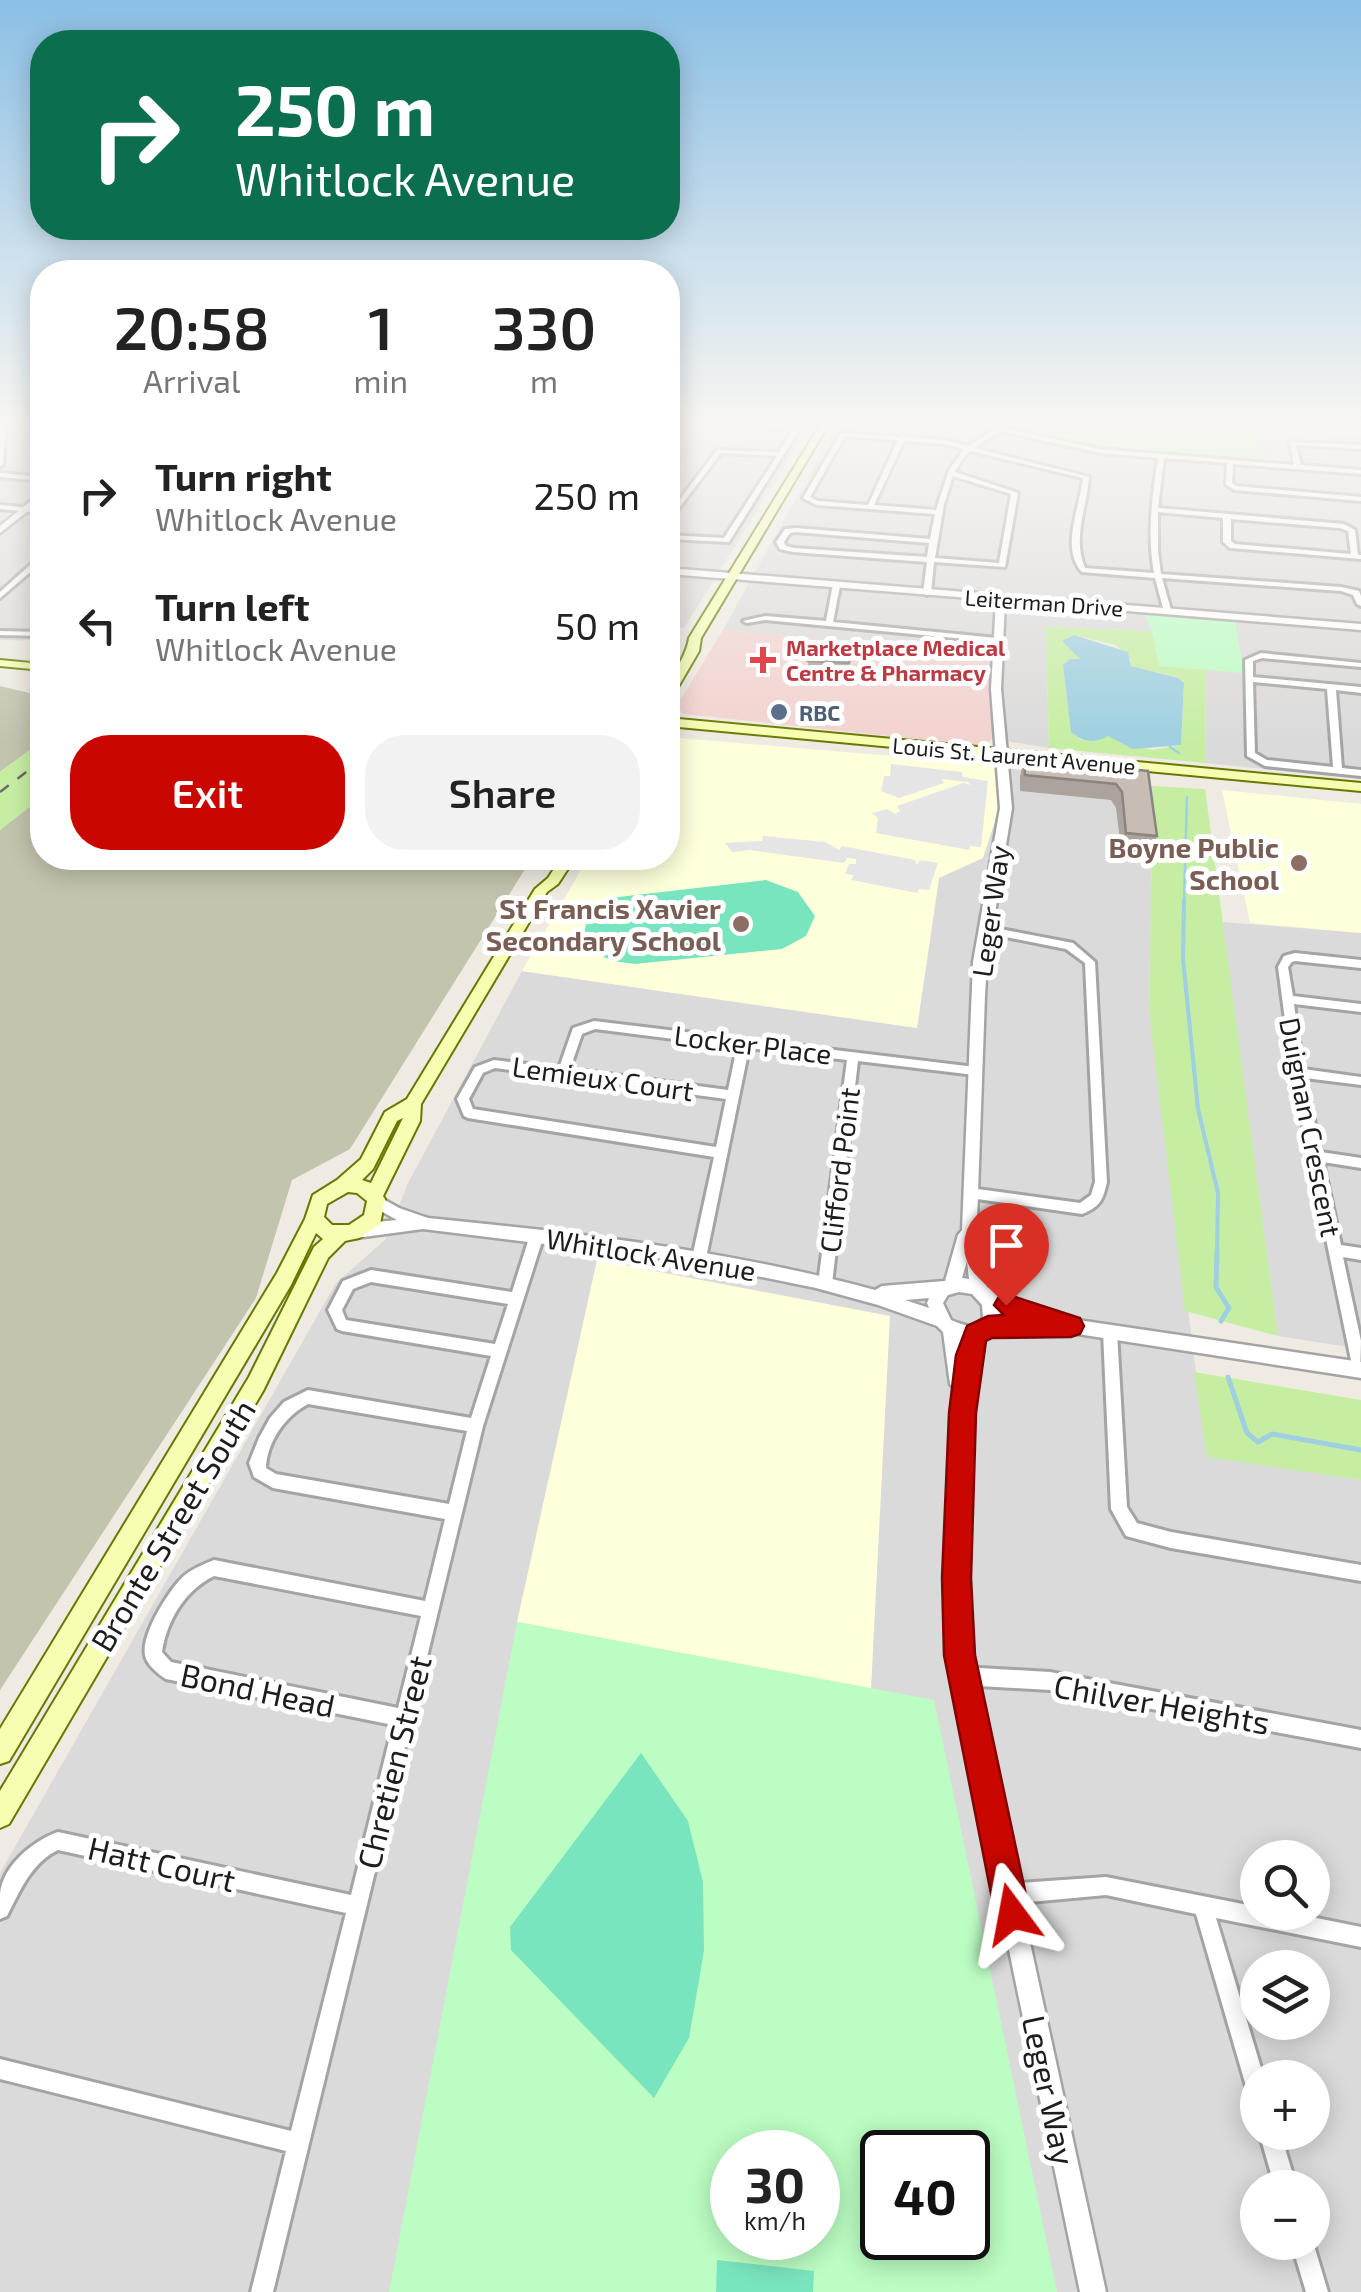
<!DOCTYPE html>
<meta charset="utf-8">
<style>
body{margin:0;font-family:"Exo 2",sans-serif;background:#f2f2f2;color:#222;height:100vh;display:flex;flex-direction:column;font-size:38px;white-space:nowrap}
*{box-sizing:border-box;margin:0}
p{font-size:32px;color:#767676}
.icon{flex:none;width:55px;height:55px;fill:none;stroke:currentColor;stroke-width:2;stroke-linecap:round;stroke-linejoin:round}
.map{position:relative;flex:1;overflow:hidden}
.side{position:absolute;left:30px;top:260px;width:650px;height:610px;display:flex;flex-direction:column;background:#fff;border-radius:40px;box-shadow:0 5px 25px #0003}
.side>*{flex:none}
.hud{position:absolute;left:30px;top:30px;width:650px;height:210px;border-radius:40px;box-shadow:0 5px 25px #0003;background:#0b6e4f;color:#fff;overflow:hidden}
.fabs{position:absolute;left:1240px;top:1840px;display:grid;gap:20px}
.fabs a{display:grid;place-items:center;width:90px;height:90px;border-radius:50%;background:#fff;box-shadow:0 5px 25px #0003;font-size:50px}
.speed{position:absolute;left:710px;top:2130px;display:flex;gap:20px;font-size:50px;font-weight:700;text-align:center}
.speed>*{display:grid;place-content:center;width:130px;height:130px;border-radius:50%;background:#fff;box-shadow:0 5px 25px #0003;line-height:1}
.speed small{font-size:25px;font-weight:400}
.speed .limit{border:5px solid #111;border-radius:15px;background:#fff;color:#111}
.pin{position:absolute;display:grid;place-items:center;width:85px;height:85px;color:#fff;margin:-102px -42px;border-radius:50% 50% 50% 0;rotate:-45deg;box-shadow:0 0 10px #0007}
.pin .icon{rotate:45deg}
.me{position:absolute;width:110px;margin:-55px;rotate:347deg;stroke-linejoin:round;filter:drop-shadow(0 0 8px #0008)}
.turn{display:flex;align-items:center;gap:35px;height:210px;padding:0 40px;font-size:45px}
.turn .icon{width:130px;height:130px;stroke-width:2.5}
.turn b{display:block;font-size:70px;line-height:85px}
.eta{display:flex;justify-content:space-evenly;align-items:center;height:170px;text-align:center}
.eta b{font-size:60px;font-weight:600;line-height:70px}
.button{display:flex;gap:20px;margin-top:auto;padding:20px 40px}
.button a{flex:1;height:115px;border-radius:40px;background:#ca0600;color:#fff;font-size:40px;font-weight:600;line-height:115px;text-align:center}
.button a+a{background:#f2f2f2;color:#222}
ul{padding:0;list-style:none}
li{display:flex;align-items:center;gap:30px;height:130px;padding:0 40px}
li div{flex:1}
li b{display:block;font-size:38px}
li em{font-style:normal}
.map>svg:first-child{display:block}
</style>
<div class="map">
<svg width="1361" height="2292" viewBox="0 0 1361 2292">
<rect width="100%" height="100%" fill="#efebe2"/>
<path fill="#dbdada" fill-rule="evenodd" d="M 0,422 L 42,422 L 42,641 L 0,640 Z
M 668,422 L 812,422 L 684,628 L 668,627 Z
M 838,422 L 983,422 L 1099,447 L 1262,461 L 1254,427 L 1361,436 L 1361,779 L 1205,763 L 1206,669 L 1244,672 L 1234,620 L 1145,614 L 1152,631 L 1046,627 L 1049,748 L 992,739 L 988,655 L 723,630 Z
M 995,765 L 1153,786 L 1149,1010 L 1207,1456 L 1361,1480 L 1361,2292 L 0,2292 L 0,1873 L 336,1283 L 386,1239 L 408,1183 L 522,971 L 917,1028 L 939,878 L 999,809 ZM 1258,1858 L 1312,1858 L 1312,1912 L 1258,1912 ZM 1258,1968 L 1312,1968 L 1312,2022 L 1258,2022 ZM 1258,2078 L 1312,2078 L 1312,2132 L 1258,2132 ZM 732,2152 L 818,2152 L 818,2238 L 732,2238 ZM 882,2152 L 968,2152 L 968,2238 L 882,2238 ZM 1258,2188 L 1312,2188 L 1312,2242 L 1258,2242 Z
M 1222,922 L 1361,933 L 1361,1349 L 1278,1336 Z"/>
<path fill="#f2d2cf" d="M 723,630 L 988,655 L 992,739 L 982,746 L 684,714 L 676,707 Z"/>
<path fill="#feffdb" d="M 1253,422 L 1361,422 L 1361,436 L 1254,427 Z
M 668,737 L 995,765 L 999,809 L 983,858 L 939,878 L 917,1028 L 522,971 L 588,858 L 668,858 Z
M 1222,790 L 1361,804 L 1361,933 L 1250,923 Z
M 597,1260 L 890,1316 L 871,1689 L 517,1622 Z"/>
<path fill="#c3c4ad" d="M 0,686 L 42,696 L 42,741 L 0,772 Z
M 42,797 L 42,858 L 532,858 L 350,1149 L 292,1180 L 256,1298 L 0,1690 L 0,830 Z"/>
<path fill="#c6eea3" fill-rule="evenodd" d="M 1046,627 L 1152,631 L 1159,666 L 1206,669 L 1205,763 L 1049,748 ZM 1074,635 L 1116,645 L 1131,659 L 1131,666 L 1178,678 L 1184,684 L 1181,745 L 1152,750 L 1107,735 L 1091,741 L 1080,739 L 1071,732 L 1063,665 L 1082,660 Z
M 42,741 L 42,797 L 0,830 L 0,772 Z
M 1153,786 L 1205,789 L 1278,1336 L 1185,1311 L 1149,1010 Z
M 1194,1372 L 1361,1400 L 1361,1480 L 1207,1457 Z"/>
<path fill="#bbfdc2" fill-rule="evenodd" d="M 983,422 L 1253,422 L 1263,461 L 1099,447 Z
M 1144,614 L 1235,620 L 1244,673 L 1159,666 L 1152,631 Z
M 517,1622 L 934,1700 L 1057,2292 L 389,2292 ZM 732,2152 L 818,2152 L 818,2238 L 732,2238 ZM 882,2152 L 968,2152 L 968,2238 L 882,2238 Z"/>
<path fill="#79e5be" d="M 766,880 L 798,892 L 815,916 L 806,936 L 782,949 L 635,964 L 612,961 L 595,952 L 584,934 L 588,915 L 610,898 Z
M 641,1753 L 688,1821 L 703,1882 L 704,1951 L 689,2038 L 654,2098 L 511,1950 L 510,1927 Z
M 717,2260 L 814,2271 L 813,2292 L 716,2292 Z"/>
<path fill="#e5e5e5" d="M 891,764 L 962,772 L 963,777 L 988,781 L 981,847 L 970,846 L 969,850 L 876,833 L 878,818 L 872,813 L 887,809 L 895,814 L 900,811 L 897,806 L 963,783 L 972,785 L 967,782 L 942,779 L 944,783 L 899,798 L 881,791 L 884,776 L 890,776 Z
M 763,836 L 825,842 L 839,850 L 842,846 L 915,860 L 917,865 L 920,860 L 938,863 L 929,890 L 919,889 L 917,893 L 851,880 L 854,875 L 845,874 L 849,864 L 856,864 L 856,859 L 847,858 L 844,863 L 750,850 L 732,852 L 725,843 L 762,841 Z"/>
<path fill="#9fcfe0" d="M 1074,635 L 1128,652 L 1131,666 L 1178,678 L 1184,683 L 1181,745 L 1133,749 L 1108,736 C 1094,744 1083,742 1071,732 L 1063,665 L 1070,659 L 1080,659 L 1062,641 Z"/>
<g fill="none" stroke-linecap="round" stroke-linejoin="round">
<path stroke="#9fcfe0" stroke-width="2.5" d="M 1170,747 L 1179,753
M 1184,903 L 1187,797"/>
<path stroke="#9fcfe0" stroke-width="4" d="M 1184,900 L 1183,959 L 1198,1109 L 1218,1193 L 1217,1253"/>
<path stroke="#9fcfe0" stroke-width="5" d="M 1217,1251 L 1216,1287 L 1229,1308 L 1221,1321
M 1228,1377 L 1247,1433 L 1258,1442 L 1272,1434 L 1361,1450"/>
<g stroke="#a4a4a4" stroke-width="6">
<path id="minor" d="M 17,422 L 32,422 L 5,427 L 3,465 L 0,467 L 0,424 Z
M 738,422 L 752,422 L 799,430 L 729,542 L 668,539 L 668,535 L 724,538 L 777,456 L 721,453 L 670,520 L 668,521 L 668,515 L 717,450 L 779,452 L 792,431 Z
M 965,422 L 975,422 L 1100,449 L 1294,465 L 1290,442 L 1361,445 L 1361,449 L 1296,445 L 1301,465 L 1361,470 L 1361,474 L 1233,464 L 1232,483 L 1236,486 L 1361,497 L 1361,501 L 1234,490 L 1226,484 L 1227,463 L 1164,458 L 1158,508 L 1344,524 L 1355,530 L 1358,555 L 1361,555 L 1361,559 L 1230,548 L 1223,542 L 1223,518 L 1158,512 L 1158,551 L 1161,574 L 1341,587 L 1359,591 L 1361,596 L 1361,606 L 1357,604 L 1353,595 L 1341,591 L 1162,578 L 1171,610 L 1164,612 L 1155,578 L 1082,572 C 1060,549 1080,507 1083,478 L 970,451 L 963,458 L 955,472 L 1018,493 L 1005,567 L 934,562 L 931,593 L 927,595 L 923,593 L 927,562 L 793,552 L 780,549 L 776,542 L 785,529 L 796,528 L 930,539 L 935,514 L 817,505 L 803,498 L 841,433 L 900,437 L 903,434 L 906,437 L 943,440 L 968,446 L 994,430 ZM 1000,431 L 1100,453 L 1158,458 C 1152,497 1147,534 1154,573 L 1085,568 C 1072,538 1087,507 1089,477 L 974,448 ZM 845,436 L 898,440 L 868,505 L 818,501 L 810,497 ZM 904,441 L 943,444 L 964,449 L 949,470 L 936,510 L 874,505 ZM 953,476 L 1011,494 L 999,563 L 935,558 L 944,504 ZM 1231,519 L 1340,528 L 1348,531 L 1351,554 L 1235,544 L 1231,541 ZM 796,532 L 929,543 L 927,557 L 794,548 L 786,546 L 784,542 L 790,533 Z
M 0,473 L 42,477 L 42,481 L 0,477 Z
M 0,505 L 42,509 L 42,513 L 0,509 Z
M 39,557 L 42,557 L 42,562 L 0,598 L 0,592 Z
M 833,584 L 840,586 L 833,622 L 997,638 L 1001,640 L 997,642 L 765,620 L 747,623 L 743,621 L 765,616 L 826,621 Z
M 0,631 L 42,632 L 42,636 L 0,635 Z
M 1261,653 L 1361,663 L 1361,667 L 1262,658 L 1253,661 L 1253,677 L 1361,687 L 1361,693 L 1336,690 L 1342,768 L 1361,770 L 1361,776 L 1265,766 L 1247,756 L 1245,660 ZM 1253,682 L 1327,689 L 1333,767 L 1267,760 L 1255,753 Z
M 985,926 L 1073,943 L 1095,962 L 1107,1182 C 1103,1200 1100,1207 1082,1214 L 970,1198 L 965,1197 L 964,1193 L 965,1189 L 970,1188 L 1080,1203 L 1091,1195 L 1095,1182 L 1085,963 L 1066,949 L 981,932 L 980,930 Z
M 1295,953 L 1361,960 L 1361,968 L 1295,961 L 1292,962 L 1288,967 L 1293,996 L 1361,1004 L 1361,1012 L 1294,1004 L 1303,1069 L 1361,1077 L 1361,1085 L 1305,1078 L 1321,1152 L 1361,1158 L 1361,1168 L 1323,1162 L 1341,1245 L 1361,1248 L 1361,1260 L 1343,1257 L 1361,1341 L 1360,1376 L 1355,1375 L 1353,1370 L 1292,1073 L 1278,967 L 1284,956 Z
M 594,1021 L 975,1067 L 981,1071 L 975,1075 L 858,1061 L 832,1284 L 830,1288 L 825,1290 L 820,1288 L 818,1284 L 847,1060 L 749,1048 L 706,1258 L 704,1262 L 699,1264 L 694,1262 L 692,1258 L 714,1157 L 468,1118 L 464,1116 L 457,1099 L 475,1067 L 494,1060 L 559,1068 L 573,1028 ZM 595,1029 L 737,1047 L 728,1090 L 570,1069 L 582,1034 ZM 495,1068 L 726,1099 L 716,1147 L 473,1109 L 469,1099 L 483,1073 Z
M 537,1230 L 542,1231 L 544,1235 L 483,1426 L 273,2292 L 251,2292 L 286,2151 L 0,2079 L 0,2059 L 291,2131 L 346,1913 L 58,1850 C 31,1863 20,1891 7,1916 L 0,1919 C 0,1911 0,1902 0,1894 C 3,1865 33,1841 58,1832 L 351,1895 L 393,1725 L 166,1679 C 158,1674 146,1664 145,1655 C 141,1634 170,1588 185,1575 C 194,1568 204,1564 214,1560 L 425,1601 L 445,1519 L 273,1488 L 254,1477 L 249,1463 L 259,1438 L 270,1418 L 284,1402 L 308,1390 L 471,1418 L 491,1356 L 342,1331 L 337,1329 L 328,1310 L 343,1281 L 371,1270 L 512,1292 L 530,1235 L 532,1231 ZM 371,1282 L 508,1304 L 495,1344 L 346,1320 L 342,1310 L 353,1289 ZM 308,1404 L 467,1431 L 449,1504 L 276,1474 L 266,1468 C 267,1442 285,1416 308,1404 ZM 214,1576 L 421,1616 L 398,1708 L 171,1662 L 162,1652 C 167,1620 185,1590 214,1576 Z
M 1110,1326 L 1115,1328 L 1117,1332 L 1127,1507 L 1137,1523 L 1171,1532 L 1361,1565 L 1361,1581 L 1171,1548 L 1126,1536 L 1111,1509 L 1103,1332 L 1105,1328 Z
M 962,1667 L 1050,1672 L 1361,1730 L 1361,1748 L 1050,1690 L 962,1685 L 956,1682 L 953,1676 L 956,1670 Z
M 1106,1877 L 1258,1907 L 1258,1912 L 1287,1912 L 1361,1927 L 1361,1947 L 1216,1918 L 1264,2078 L 1258,2078 L 1258,2103 L 1251,2100 L 1248,2093 L 1196,1914 L 1106,1895 L 1007,1904 L 1000,1901 L 997,1894 L 1000,1887 L 1007,1884 Z
M 1259,2132 L 1280,2132 L 1297,2188 L 1275,2188 Z
M 1312,2241 L 1313,2242 L 1328,2292 L 1306,2292 L 1291,2242 L 1312,2242 Z"/>
</g>
<g stroke="#a4a4a4" stroke-width="5">
<path id="tertiary" d="M 669,422 L 677,422 L 668,430 L 668,424 Z
M 39,494 L 42,494 L 42,500 L 0,533 L 0,526 Z
M 668,568 L 1361,624 L 1361,630 L 1005,601 L 1001,689 L 1012,808 L 987,962 L 985,996 L 977,1221 L 987,1287 L 1033,1308 L 1071,1319 L 1361,1362 L 1361,1378 L 1071,1333 L 1054,1329 L 1047,1333 L 988,1334 L 983,1337 C 968,1382 970,1429 969,1475 C 967,1542 965,1609 972,1676 L 1106,2292 L 1080,2292 L 952,1676 L 948,1574 L 955,1390 L 950,1384 L 943,1332 L 937,1326 L 878,1305 L 816,1288 L 688,1262 L 423,1229 L 356,1238 L 350,1236 L 348,1231 L 350,1226 L 356,1224 L 397,1220 L 370,1205 L 368,1201 L 370,1197 L 376,1195 L 399,1208 L 428,1218 C 579,1233 728,1250 875,1290 L 882,1286 L 945,1281 L 958,1235 L 962,1230 L 973,962 L 1000,808 L 991,689 L 996,600 L 668,574 ZM 967,1261 L 969,1279 L 962,1278 ZM 959,1292 L 972,1294 L 982,1305 L 983,1318 C 973,1330 964,1325 951,1320 L 943,1303 L 948,1295 ZM 929,1298 L 927,1303 L 929,1308 L 905,1300 ZM 1000,1310 L 1022,1319 L 999,1319 Z"/>
</g>
<g stroke="#677800" stroke-width="4">
<path id="secondary" d="M 822,422 L 830,422 L 701,638 L 699,651 L 674,694 L 668,697 C 668,675 686,660 689,638 Z
M 0,660 L 42,664 L 42,670 L 0,666 Z
M 668,718 L 1361,783 L 1361,791 L 668,726 Z
M 561,858 L 575,858 L 558,884 L 547,892 L 421,1104 L 420,1121 L 383,1196 L 385,1199 L 380,1224 L 359,1238 L 345,1241 L 328,1258 L 263,1391 L 9,1824 L 0,1828 L 0,1791 L 249,1377 L 314,1247 L 323,1239 L 316,1233 L 291,1285 L 9,1761 L 0,1764 L 0,1729 L 277,1273 L 305,1219 L 313,1195 L 337,1180 L 361,1159 L 385,1112 L 407,1099 L 535,889 L 548,878 ZM 403,1118 L 371,1183 L 362,1180 L 373,1169 L 397,1121 ZM 348,1192 L 357,1193 L 367,1201 L 364,1215 L 349,1225 L 332,1225 L 324,1217 L 327,1204 Z"/>
</g>
<use href="#minor" fill="#fff" fill-rule="evenodd"/>
<use href="#tertiary" fill="#fff" fill-rule="evenodd"/>
<use href="#secondary" fill="#f8feb1" fill-rule="evenodd"/>
<path stroke="#6b6b6b" stroke-width="2.5" stroke-dasharray="11 11" stroke-linecap="butt" d="M 0,792 L 42,760"/>
</g>
<path fill="#aba39c" d="M 811,645 L 852,648 L 848,675 L 807,672 Z
M 1024,759 L 1148,771 L 1157,836 L 1151,852 L 1121,849 L 1116,808 L 1111,800 L 1020,791 L 1020,776 Z"/>
<path fill="#c7bdb5" stroke="#8b847f" stroke-width="2.5" d="M 811,645 L 852,648 L 849,663 L 808,661 Z
M 1024,759 L 1148,771 L 1157,836 L 1126,833 L 1122,792 L 1116,784 L 1025,775 Z"/>
<linearGradient id="sky" x2="0" y2="1"><stop stop-color="#8bbfe5"/><stop offset="0.57" stop-color="#f8f6f2"/><stop offset="1" stop-color="#f8f6f2" stop-opacity="0"/></linearGradient>
<rect width="1361" height="743" fill="url(#sky)"/>
<path fill="#ca0600" stroke="#830400" stroke-width="2.5" d="M 1006,1294 L 1080,1318 L 1084,1326 L 1080,1334 L 1071,1337 L 992,1338 L 986,1341 L 976,1413 L 971,1578 L 975,1655 L 1030,1914 L 1025,1927 L 1012,1932 L 1000,1927 L 995,1914 L 944,1655 L 942,1578 L 949,1413 L 956,1355 L 967,1326 L 988,1316 L 1004,1315 L 994,1305 L 998,1298 Z"/>
<path fill="#e0444e" stroke="#fff" stroke-width="4" d="M758 645h10v10h10v10h-10v10h-10v-10h-10v-10h10z"/>
<circle fill="#5c6f8a" stroke="#fff" stroke-width="4" cx="779" cy="712" r="10"/>
<g fill="#8d6e63" stroke="#fff" stroke-width="4">
<circle cx="1299" cy="863" r="10"/>
<circle cx="741" cy="924" r="10"/>
</g>
<g text-anchor="middle" dominant-baseline="central" stroke-width="10" stroke-linejoin="round" paint-order="stroke">
<g font-size="22" fill="#1d1d1d" stroke="#fff">
<text transform="translate(1044 602) rotate(4)">Leiterman Drive</text>
<text transform="translate(1014 755) rotate(5)">Louis St. Laurent Avenue</text>
</g>
<g font-size="22" font-weight="bold" fill="#be3a42" stroke="#fff" text-anchor="start">
<text x="786" y="647">Marketplace Medical<tspan x="786" dy="25">Centre &amp; Pharmacy</tspan></text>
</g>
<g font-size="22" font-weight="bold" fill="#4e5e75" stroke="#fff" text-anchor="start">
<text x="799" y="712">RBC</text>
</g>
<g font-size="28" font-weight="bold" fill="#785e54" stroke="#fff" text-anchor="end">
<text x="1279" y="847">Boyne Public<tspan x="1279" dy="32">School</tspan></text>
<text x="721" y="908">St Francis Xavier<tspan x="721" dy="32">Secondary School</tspan></text>
</g>
<g font-size="28" fill="#1d1d1d" stroke="#fff">
<text transform="translate(990 911) rotate(-82)">Leger Way</text>
<text transform="translate(753 1044) rotate(7)">Locker Place</text>
<text transform="translate(603 1078) rotate(8)">Lemieux Court</text>
<text transform="translate(1311 1127) rotate(79)">Duignan Crescent</text>
<text transform="translate(839 1170) rotate(-83)">Clifford Point</text>
<text transform="translate(651 1254) rotate(9)">Whitlock Avenue</text>
</g>
<g font-size="32" fill="#1d1d1d" stroke="#fff">
<text transform="translate(172 1525) rotate(-59)">Bronte Street South</text>
<text transform="translate(258 1689) rotate(12)">Bond Head</text>
<text transform="translate(1162 1703) rotate(10)">Chilver Heights</text>
<text transform="translate(393 1762) rotate(-76)">Chretien Street</text>
<text transform="translate(162 1863) rotate(13)">Hatt Court</text>
<text transform="translate(1050 2090) rotate(78)">Leger Way</text>
</g>
</g>
</svg>
<div class="fabs">
<a><svg class="icon" aria-label="search" viewBox="0 0 24 24"><circle cx="10" cy="10" r="6"/><path d="M15 15l6 6"/></svg></a>
<a><svg class="icon" aria-label="layers" viewBox="0 0 24 24"><path d="M12 4l9 5-9 5-9-5zM3 14l9 5 9-5"/></svg></a>
<a>+</a>
<a>−</a>
</div>
<div class="speed"><div>30<small>km/h</small></div><div class="limit">40</div></div>
<div class="pin" style="left:1006px;top:1305px;background:#d93025"><svg class="icon" aria-label="arrive" viewBox="0 0 24 24"><path d="M6 21V4h12l-3 4 3 4H6"/></svg></div>
<svg class="me" style="left:1012px;top:1914px" viewBox="-20 -20 40 40"><path d="M0-17L14 15 0 8-14 15z" fill="#ca0600" stroke="#fff" stroke-width="4"/></svg>
<div class="hud">
<div class="turn"><svg class="icon" aria-label="right" viewBox="0 0 24 24"><path d="M7 20v-9h11M14 6l5 5-5 5"/></svg><div><b>250 m</b>Whitlock Avenue</div></div>
</div>
<section class="side">
<div class="eta">
<div><b>20:58</b><p>Arrival</p></div>
<div><b>1</b><p>min</p></div>
<div><b>330</b><p>m</p></div>
</div>
<ul>
<li><svg class="icon" aria-label="right" viewBox="0 0 24 24"><path d="M7 20v-9h11M14 6l5 5-5 5"/></svg><div><b>Turn right</b><p>Whitlock Avenue</p></div><em>250 m</em></li>
<li><svg class="icon" aria-label="left" viewBox="0 0 24 24"><path d="M17 20v-9H6M10 6l-5 5 5 5"/></svg><div><b>Turn left</b><p>Whitlock Avenue</p></div><em>50 m</em></li>
</ul>
<div class="button"><a>Exit</a><a>Share</a></div>
</section>
</div>
